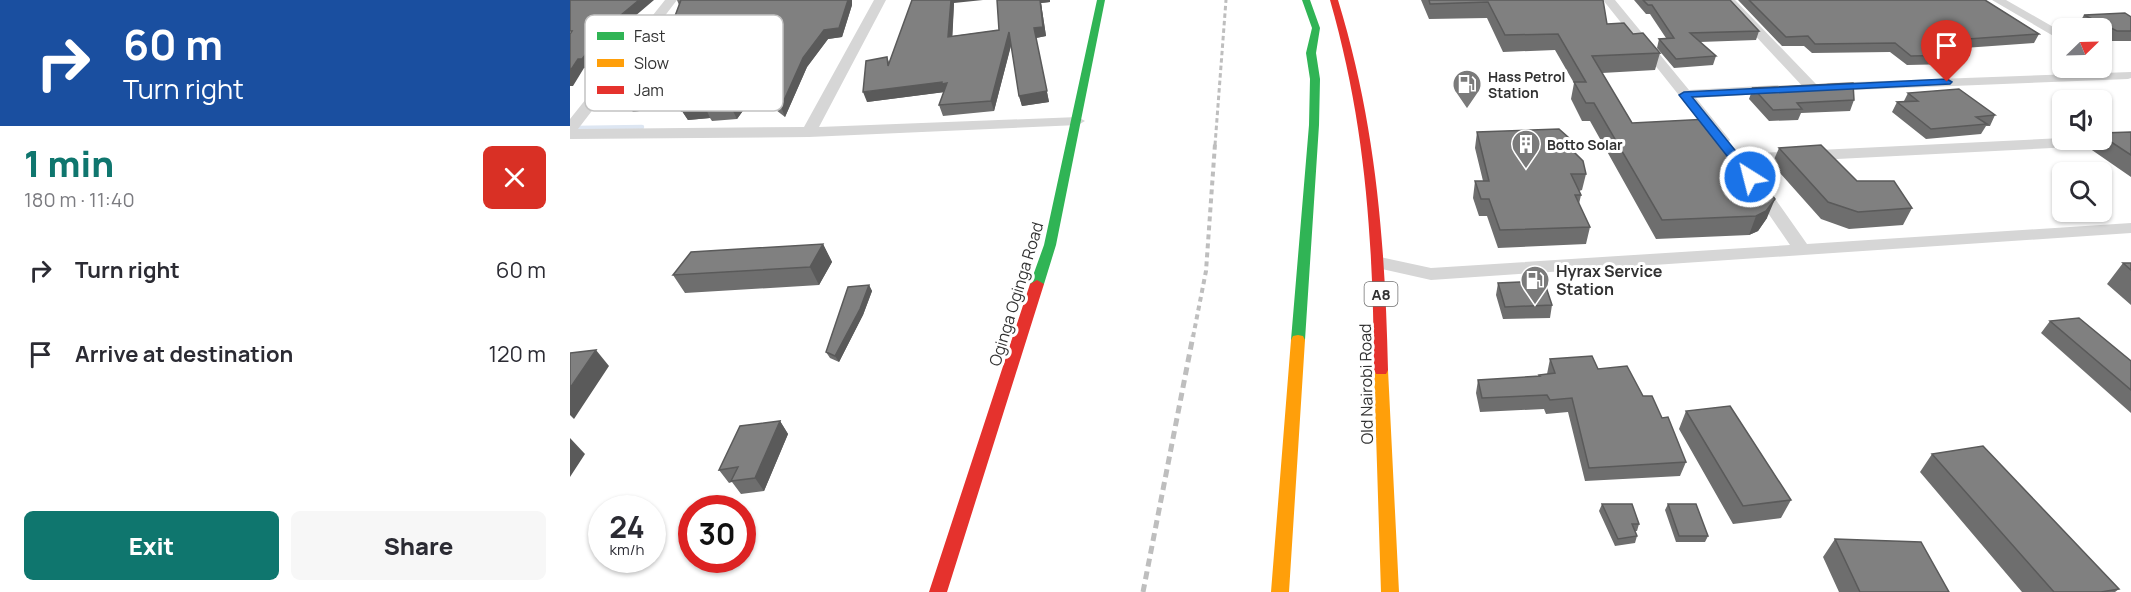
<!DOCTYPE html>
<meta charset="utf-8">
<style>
body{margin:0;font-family:Manrope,sans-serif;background:#f7f7f7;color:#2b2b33;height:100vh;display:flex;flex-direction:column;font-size:22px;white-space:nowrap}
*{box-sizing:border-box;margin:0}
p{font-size:20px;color:#7c7c81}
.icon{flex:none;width:33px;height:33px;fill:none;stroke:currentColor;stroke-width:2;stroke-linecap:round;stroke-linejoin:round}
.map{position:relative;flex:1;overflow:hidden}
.drawer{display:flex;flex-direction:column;background:#fff;width:570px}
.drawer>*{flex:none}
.banner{background:#1a4fa0;color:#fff;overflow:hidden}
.needle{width:39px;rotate:67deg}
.controls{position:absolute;left:1482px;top:18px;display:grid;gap:12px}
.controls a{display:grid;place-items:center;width:60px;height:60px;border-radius:9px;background:#fff;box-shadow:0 2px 4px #0004;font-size:30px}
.speed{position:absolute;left:18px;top:495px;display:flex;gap:12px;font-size:30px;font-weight:700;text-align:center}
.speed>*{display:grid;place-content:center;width:78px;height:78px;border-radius:50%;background:#fff;box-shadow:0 2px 4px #0004;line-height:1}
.speed small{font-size:15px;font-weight:400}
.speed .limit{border:9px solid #d22;background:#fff;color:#111}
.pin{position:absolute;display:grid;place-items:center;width:51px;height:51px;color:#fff;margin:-62px -26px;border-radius:50% 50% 50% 0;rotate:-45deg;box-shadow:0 0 6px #0007}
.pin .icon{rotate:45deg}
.me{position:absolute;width:66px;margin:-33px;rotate:324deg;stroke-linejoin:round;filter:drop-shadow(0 0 4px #0008)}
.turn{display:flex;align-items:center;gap:21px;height:126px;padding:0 24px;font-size:27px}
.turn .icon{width:78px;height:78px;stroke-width:2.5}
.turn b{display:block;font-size:42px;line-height:51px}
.round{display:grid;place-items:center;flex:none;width:63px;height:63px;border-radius:9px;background:#f7f7f7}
.head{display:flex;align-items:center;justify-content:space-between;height:102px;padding:0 24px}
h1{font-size:36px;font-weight:800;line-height:45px;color:#0f766e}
.primary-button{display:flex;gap:12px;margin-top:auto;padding:12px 24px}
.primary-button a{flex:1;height:69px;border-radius:9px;background:#0f766e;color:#fff;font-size:24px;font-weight:800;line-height:69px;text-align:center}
.primary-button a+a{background:#f7f7f7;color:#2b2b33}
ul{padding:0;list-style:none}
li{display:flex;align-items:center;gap:18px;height:84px;padding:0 24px}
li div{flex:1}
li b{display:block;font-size:22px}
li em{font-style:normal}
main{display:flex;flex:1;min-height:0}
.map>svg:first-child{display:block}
</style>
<main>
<section class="drawer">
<div class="banner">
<div class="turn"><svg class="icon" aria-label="right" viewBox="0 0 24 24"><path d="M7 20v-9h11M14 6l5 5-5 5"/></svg><div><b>60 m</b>Turn right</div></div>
</div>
<div class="head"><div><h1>1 min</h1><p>180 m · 11:40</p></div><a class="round" style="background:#d93025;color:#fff"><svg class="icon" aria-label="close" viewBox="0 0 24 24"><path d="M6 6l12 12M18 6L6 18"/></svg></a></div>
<ul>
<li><svg class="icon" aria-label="right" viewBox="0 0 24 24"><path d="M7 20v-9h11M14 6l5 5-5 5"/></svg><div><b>Turn right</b></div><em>60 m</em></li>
<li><svg class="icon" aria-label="arrive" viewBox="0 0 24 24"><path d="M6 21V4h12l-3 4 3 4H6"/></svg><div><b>Arrive at destination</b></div><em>120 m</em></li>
</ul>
<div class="primary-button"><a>Exit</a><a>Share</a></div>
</section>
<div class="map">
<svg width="1561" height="592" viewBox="0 0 1561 592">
<rect width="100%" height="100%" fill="#fff"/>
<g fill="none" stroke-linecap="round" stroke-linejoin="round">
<path stroke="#dde6f2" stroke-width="4.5" d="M 63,58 L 73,44
M 44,81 L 55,69
M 5,128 L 72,127"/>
<path fill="#d6d6d6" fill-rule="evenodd" d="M 95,0 L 107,0 L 8,129 L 234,127 L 304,0 L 316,0 L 249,127 L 508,117 L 515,121 L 508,125 L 239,137 L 0,139 L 0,119 Z
M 1033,0 L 1045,0 L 1119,90 L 1208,85 L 1215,89 L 1208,93 L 1126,98 L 1160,140 L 1157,143 L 1147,143 Z
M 1152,0 L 1165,0 L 1246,84 L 1248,87 L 1246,90 L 1236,90 Z
M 1422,0 L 1436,0 L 1492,32 L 1492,41 Z
M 1561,72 L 1561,78 L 1558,79 L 1258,91 L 1251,87 L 1258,83 Z
M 1561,134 L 1561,144 L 1167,164 L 1159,159 L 1167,154 L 1492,138 L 1532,140 L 1532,136 Z
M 1188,182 L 1194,183 L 1237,244 L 1561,223 L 1561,233 L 861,280 L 803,267 L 801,263 L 803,259 L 810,257 L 861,268 L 1220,245 L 1180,187 Z"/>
<path fill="#30b455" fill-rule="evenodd" d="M 527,0 L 535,0 L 486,245 L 474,284 L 467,288 L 460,284 L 474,245 Z
M 732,0 L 740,0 L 750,28 L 746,53 L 750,79 L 749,125 L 735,340 L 733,344 L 723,344 L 721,340 L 739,125 L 740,79 L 736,53 L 742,28 Z"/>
<path fill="#ff9f0a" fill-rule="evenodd" d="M 728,335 L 733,336 L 735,340 L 719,592 L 701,592 L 721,340 L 723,336 Z
M 811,365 L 816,366 L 818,370 L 829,592 L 811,592 L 804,370 L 806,366 Z"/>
<path fill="#e5322d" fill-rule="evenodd" d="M 760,0 L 768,0 C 806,124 815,241 818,370 L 816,374 L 806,374 L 804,370 C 803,241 796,125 760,0 Z
M 467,280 L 474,284 L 377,592 L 359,592 L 460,284 Z"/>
<path stroke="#bebebe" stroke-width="3" stroke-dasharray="4.5 3" stroke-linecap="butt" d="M 645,145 L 656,0"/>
<path stroke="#bebebe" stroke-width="4" stroke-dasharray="5 4" stroke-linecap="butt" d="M 623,337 L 636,271 L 645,144"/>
<path stroke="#bebebe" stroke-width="5" stroke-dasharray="8 5" stroke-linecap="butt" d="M 573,592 L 623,336"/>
</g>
<path fill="#6e6e6e" d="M 107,0 L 282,5 L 272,37 L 258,39 L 237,67 L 215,117 L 185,94 L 167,119 L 142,121 L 140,118 L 118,120 L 112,111 L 117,103 L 63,112 L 57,102 L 59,99 L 55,93 L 96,40 L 109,5 Z
M 427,0 L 480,0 L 480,2 L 471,3 L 476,36 L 466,38 L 479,102 L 452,106 L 449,96 L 441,45 L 424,111 L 373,116 L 369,105 L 374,92 L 297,102 L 317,57 L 319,62 L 384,3 L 382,36 L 429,30 Z
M 851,0 L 1033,0 L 1037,24 L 1063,34 L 1090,53 L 1085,70 L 1032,73 L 1062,123 L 1197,218 L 1188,231 L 1179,235 L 1086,239 L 1020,121 L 1012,121 L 1001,99 L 1004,83 L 985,50 L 933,52 L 917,18 L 859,19 Z
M 1064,0 L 1160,0 L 1189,31 L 1186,40 L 1130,42 L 1146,56 L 1143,65 L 1104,68 L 1087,48 L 1089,39 L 1096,38 L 1080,14 L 1076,14 Z
M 1168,0 L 1415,0 L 1469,34 L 1464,43 L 1380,49 L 1388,55 L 1384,64 L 1337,65 L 1320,52 L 1242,53 L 1234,46 L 1212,46 Z
M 1514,15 L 1561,17 L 1561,41 L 1541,41 L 1532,37 L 1532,28 L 1516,28 L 1508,25 Z
M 1183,88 L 1284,100 L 1280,111 L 1231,113 L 1228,120 L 1199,121 L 1179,99 Z
M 1338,93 L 1425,115 L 1420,126 L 1416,126 L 1411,134 L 1356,139 L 1322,112 L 1327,102 L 1334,101 Z
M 907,132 L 1003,151 L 1016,174 L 1012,190 L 1009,191 L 1011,195 L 1009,204 L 1020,227 L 1016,244 L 928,248 L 917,216 L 909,216 L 903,198 L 905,181 L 913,181 L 905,148 Z
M 1561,132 L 1561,177 L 1519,148 L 1525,140 L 1532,140 L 1532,133 Z
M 1209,148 L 1287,181 L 1342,208 L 1333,225 L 1279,229 L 1251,219 L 1202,164 Z
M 253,244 L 262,262 L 249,285 L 115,293 L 103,275 Z
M 1553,263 L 1561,263 L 1561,305 L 1537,284 Z
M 928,283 L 982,305 L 980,318 L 933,319 L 926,295 Z
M 299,285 L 302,291 L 293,315 L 269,362 L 260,358 L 256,352 Z
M 1480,321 L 1561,361 L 1561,413 L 1471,333 Z
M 980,359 L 1028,369 L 1073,396 L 1092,418 L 1116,462 L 1110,476 L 1015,481 L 998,412 L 976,414 L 974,409 L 910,412 L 906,393 L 908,380 L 969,377 L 969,375 L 977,374 Z
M 1116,411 L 1221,500 L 1211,518 L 1163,524 L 1109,429 Z
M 210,421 L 218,434 L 194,491 L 171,494 L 162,482 L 159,483 L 149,470 Z
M 1362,454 L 1549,589 L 1545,592 L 1452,592 L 1350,472 Z
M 1032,504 L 1069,524 L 1067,531 L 1065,531 L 1067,536 L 1065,543 L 1045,546 L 1029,511 Z
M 1098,504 L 1138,536 L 1135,542 L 1106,542 L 1095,510 Z
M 1265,539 L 1379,592 L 1269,592 L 1253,557 Z"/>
<path fill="#5a5a5a" d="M 69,0 L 84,0 L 44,34 L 18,68 L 14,68 L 3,86 L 0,86 L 0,71 L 8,59 L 39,25 Z
M 278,0 L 282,0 L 282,5 L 272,37 L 258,39 L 237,67 L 215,117 L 211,107 L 233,58 L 254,30 Z
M 381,0 L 413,0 L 384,3 L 382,46 L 378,37 Z
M 470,0 L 480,0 L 480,2 L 471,3 L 476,36 L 466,38 L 479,102 L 452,106 L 449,96 Z
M 439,32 L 442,42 L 424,111 L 421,101 Z
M 372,82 L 377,83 L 375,92 L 297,102 L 293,92 Z
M 180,85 L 185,94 L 167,119 L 162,109 Z
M 63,92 L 125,92 L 130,102 L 63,112 L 57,102 L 60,102 L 55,93 Z
M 139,108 L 137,111 L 140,118 L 118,120 L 112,111 Z
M 1205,199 L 1197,218 L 1188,231 L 1179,235 L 1186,216 Z
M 253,244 L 262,262 L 249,285 L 240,267 Z
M 299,285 L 302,291 L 293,315 L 269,362 L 265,356 Z
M 26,350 L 39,366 L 4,419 L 0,415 L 0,388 Z
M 210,421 L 218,434 L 194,491 L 185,478 Z
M 0,438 L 15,454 L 0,477 Z"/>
<path fill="#808080" stroke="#5a5a5a" stroke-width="1.5" d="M 0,0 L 69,0 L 39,25 L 12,59 L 8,59 L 0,71 L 0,34 L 2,31 L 0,31 Z
M 111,0 L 278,0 L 269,28 L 254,30 L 233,58 L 211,107 L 180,85 L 162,109 L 137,111 L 139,108 L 112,111 L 125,92 L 57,102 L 63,92 L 55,93 L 80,42 L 96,40 Z
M 342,0 L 381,0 L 378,37 L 429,30 L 427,0 L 470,0 L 473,27 L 464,28 L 477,91 L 449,96 L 439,32 L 421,101 L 369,105 L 377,83 L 372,84 L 372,82 L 293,92 L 296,61 L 317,57 L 318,66 Z
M 859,0 L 1033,0 L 1037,24 L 1054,23 L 1063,34 L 1073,33 L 1090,53 L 1022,56 L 1062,123 L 1139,119 L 1170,160 L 1177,161 L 1205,199 L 1196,211 L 1186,216 L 1092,220 L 1024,103 L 1016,103 L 1004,82 L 1016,82 L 988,34 L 935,35 L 918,2 L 860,4 Z
M 1073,0 L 1160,0 L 1189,31 L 1120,33 L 1146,56 L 1106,59 L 1089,39 L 1104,38 L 1082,5 L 1078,5 Z
M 1179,0 L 1415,0 L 1469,34 L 1369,41 L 1388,55 L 1341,56 L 1325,43 L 1245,44 L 1238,36 L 1216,37 Z
M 1555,13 L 1561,17 L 1561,31 L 1547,31 L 1514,15 Z
M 1283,83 L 1284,100 L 1227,103 L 1232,109 L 1203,110 L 1183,88 Z
M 1389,89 L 1425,115 L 1406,117 L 1417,124 L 1361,129 L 1327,102 L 1348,101 L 1338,93 Z
M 989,129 L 999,138 L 1003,151 L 1013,161 L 1016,174 L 1001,174 L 1011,195 L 1005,195 L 1020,227 L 930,230 L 919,199 L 911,199 L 905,181 L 919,181 L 907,132 Z
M 1561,132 L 1561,155 L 1532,136 L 1532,133 Z
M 1251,145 L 1287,181 L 1324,181 L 1342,208 L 1288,212 L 1258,202 L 1209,148 Z
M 253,244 L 240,267 L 103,275 L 121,252 Z
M 1553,263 L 1561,263 L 1561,270 Z
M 974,281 L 982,305 L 935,307 L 928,283 Z
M 299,285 L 290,309 L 265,356 L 256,352 L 278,287 Z
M 1509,318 L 1561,361 L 1561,390 L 1480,321 Z
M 26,350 L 0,388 L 0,353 Z
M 1022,356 L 1028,369 L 1057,366 L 1073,396 L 1082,396 L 1092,418 L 1098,417 L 1116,462 L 1019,468 L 1002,398 L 980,400 L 977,395 L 912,398 L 908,380 L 970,376 L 969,375 L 985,373 L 980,359 Z
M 1160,406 L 1221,500 L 1173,506 L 1116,411 Z
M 210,421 L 185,478 L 161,481 L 168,467 L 149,470 L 170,426 Z
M 1413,446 L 1549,589 L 1531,592 L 1484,592 L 1362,454 Z
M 1032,504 L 1062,504 L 1069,524 L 1062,524 L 1067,536 L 1048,539 Z
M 1098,504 L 1126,504 L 1138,536 L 1109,536 Z
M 1265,539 L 1351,542 L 1379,592 L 1290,592 Z"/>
<path fill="#1a73e8" stroke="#114b97" stroke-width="1.5" d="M 1377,79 L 1382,82 L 1380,84 L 1122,97 L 1185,175 L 1186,177 L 1180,181 L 1176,180 L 1109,95 L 1114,92 Z"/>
<defs>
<g id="fuel-pin" transform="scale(1.5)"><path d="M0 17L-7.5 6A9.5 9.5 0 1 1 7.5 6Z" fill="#7a7a7a" stroke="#fff"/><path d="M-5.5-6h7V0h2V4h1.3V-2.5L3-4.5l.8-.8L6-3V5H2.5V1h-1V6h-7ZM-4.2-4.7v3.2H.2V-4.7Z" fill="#fff"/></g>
<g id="building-pin" transform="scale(1.5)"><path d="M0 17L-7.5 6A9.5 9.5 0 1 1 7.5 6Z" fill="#7a7a7a" stroke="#fff"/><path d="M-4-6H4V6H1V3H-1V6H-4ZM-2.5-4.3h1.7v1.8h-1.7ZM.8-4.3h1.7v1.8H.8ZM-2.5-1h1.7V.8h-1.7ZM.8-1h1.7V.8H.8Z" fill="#fff"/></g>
</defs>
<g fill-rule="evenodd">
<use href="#fuel-pin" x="897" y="84"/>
<use href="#building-pin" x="956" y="144"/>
<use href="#fuel-pin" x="965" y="280"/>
</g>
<g text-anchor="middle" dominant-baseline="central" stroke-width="6" stroke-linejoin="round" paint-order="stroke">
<g font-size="14" font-weight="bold" fill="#323232" stroke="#fff" text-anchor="start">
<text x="918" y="76">Hass Petrol<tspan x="918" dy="16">Station</tspan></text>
<text x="977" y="144">Botto Solar</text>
</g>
<rect fill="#fff" stroke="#707070" stroke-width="1.5" x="794.5" y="282" width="33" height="24" rx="4.5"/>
<g font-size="15" font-weight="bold" fill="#323232">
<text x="811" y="294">A8</text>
</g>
<g font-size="16" font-weight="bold" fill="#323232" stroke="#fff" text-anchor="start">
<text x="986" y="271">Hyrax Service<tspan x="986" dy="18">Station</tspan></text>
</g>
<g font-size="16" fill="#323232" stroke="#fff">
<text transform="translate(446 294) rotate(-73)">Oginga Oginga Road</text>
<text transform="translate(796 384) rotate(-91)">Old Nairobi Road</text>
</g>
</g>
<rect x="15" y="15" width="198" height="96" rx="9" fill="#fff" stroke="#c2c2c2" stroke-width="1.5"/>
<rect x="27" y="32" width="27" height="8" fill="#30b455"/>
<rect x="27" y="59" width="27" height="8" fill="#ff9f0a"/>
<rect x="27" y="86" width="27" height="8" fill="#e5322d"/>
<g font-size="16" fill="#323232">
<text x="64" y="42">Fast</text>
<text x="64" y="69">Slow</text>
<text x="64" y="96">Jam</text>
</g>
</svg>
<div class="controls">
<a><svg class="needle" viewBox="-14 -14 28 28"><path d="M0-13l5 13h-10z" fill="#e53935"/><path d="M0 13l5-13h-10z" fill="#7c7c81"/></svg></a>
<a><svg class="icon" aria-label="sound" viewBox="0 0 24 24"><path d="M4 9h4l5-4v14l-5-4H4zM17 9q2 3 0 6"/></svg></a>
<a><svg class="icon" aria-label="search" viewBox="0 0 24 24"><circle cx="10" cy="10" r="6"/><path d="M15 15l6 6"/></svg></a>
</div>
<div class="speed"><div>24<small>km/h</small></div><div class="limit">30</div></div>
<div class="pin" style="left:1377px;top:82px;background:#d93025"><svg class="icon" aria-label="arrive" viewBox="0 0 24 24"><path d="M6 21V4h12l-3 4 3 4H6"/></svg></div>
<svg class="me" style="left:1180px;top:177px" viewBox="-20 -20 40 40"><circle r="17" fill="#1a73e8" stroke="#fff" stroke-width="3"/><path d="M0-11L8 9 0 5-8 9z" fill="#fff"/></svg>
</div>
</main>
